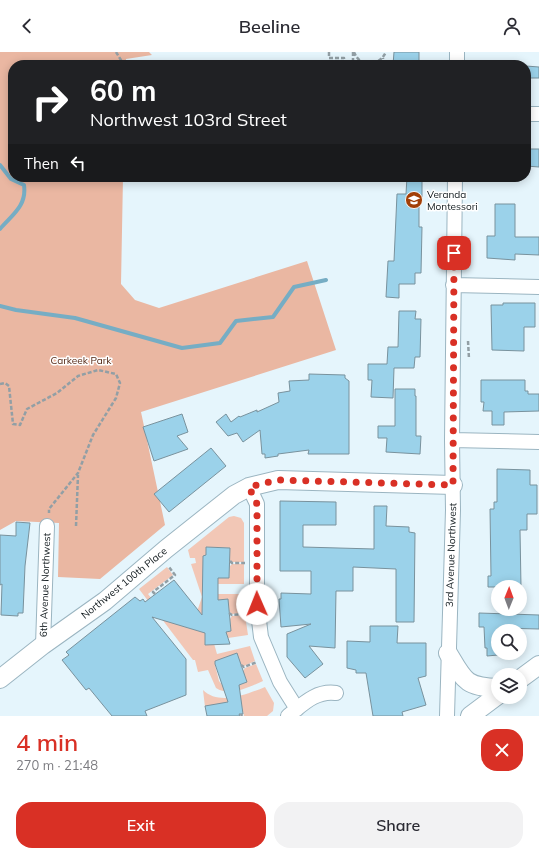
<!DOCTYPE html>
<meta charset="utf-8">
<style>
body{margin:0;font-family:Mulish,sans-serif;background:#f2f2f3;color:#2b2b33;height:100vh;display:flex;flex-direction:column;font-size:15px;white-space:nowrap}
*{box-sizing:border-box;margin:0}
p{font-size:13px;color:#7c7c81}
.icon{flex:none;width:22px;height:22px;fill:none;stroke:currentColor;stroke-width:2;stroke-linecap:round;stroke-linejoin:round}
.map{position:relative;height:664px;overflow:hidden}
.drawer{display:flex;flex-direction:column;background:#fff;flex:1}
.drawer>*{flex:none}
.hud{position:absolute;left:8px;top:8px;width:523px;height:122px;border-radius:16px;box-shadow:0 2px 10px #0003;background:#202124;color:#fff;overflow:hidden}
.needle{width:26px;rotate:1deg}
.fabs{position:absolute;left:491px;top:528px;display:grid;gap:8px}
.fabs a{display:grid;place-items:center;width:36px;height:36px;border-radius:50%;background:#fff;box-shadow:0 2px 10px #0003;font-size:20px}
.pin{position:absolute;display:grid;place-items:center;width:34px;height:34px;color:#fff;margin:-17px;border-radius:8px;box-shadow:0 2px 6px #0006}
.me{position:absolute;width:44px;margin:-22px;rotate:359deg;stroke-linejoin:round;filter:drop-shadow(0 0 3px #0008)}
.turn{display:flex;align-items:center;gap:14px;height:84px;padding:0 16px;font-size:18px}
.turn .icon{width:52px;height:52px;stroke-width:2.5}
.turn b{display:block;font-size:28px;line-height:34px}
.then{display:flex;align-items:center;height:38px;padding:0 16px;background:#0003;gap:8px;font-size:15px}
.round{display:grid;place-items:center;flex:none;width:42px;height:42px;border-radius:16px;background:#f2f2f3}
.head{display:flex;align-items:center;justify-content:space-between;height:68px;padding:0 16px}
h1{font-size:24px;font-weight:600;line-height:30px;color:#d93025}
.cta{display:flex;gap:8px;margin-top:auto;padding:8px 16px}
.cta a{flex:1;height:46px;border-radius:16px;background:#d93025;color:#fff;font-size:16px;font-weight:600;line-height:46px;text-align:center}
.cta a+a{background:#f2f2f3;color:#2b2b33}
header{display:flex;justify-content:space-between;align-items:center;height:52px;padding:0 16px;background:#fff;font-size:18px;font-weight:600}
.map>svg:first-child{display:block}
</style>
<header><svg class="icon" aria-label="back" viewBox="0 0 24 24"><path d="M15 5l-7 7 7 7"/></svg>Beeline<svg class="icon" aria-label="person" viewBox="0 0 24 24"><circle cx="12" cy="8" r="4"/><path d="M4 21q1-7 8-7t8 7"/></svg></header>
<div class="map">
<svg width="539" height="664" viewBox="0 0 539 664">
<rect width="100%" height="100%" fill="#e5f5fc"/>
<path fill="#f2c7b6" d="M 234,464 L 241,466 L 244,471 L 244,510 L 232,510 L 230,508 L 230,496 L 206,495 L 206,526 L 229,526 L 230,514 L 232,512 L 244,512 L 244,532 L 218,532 L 203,530 L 202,545 L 218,542 L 244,542 L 245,561 L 232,562 L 229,559 L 228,547 L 207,581 L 231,579 L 230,567 L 232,564 L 245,563 L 248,583 L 228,586 L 227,584 L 213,588 L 217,602 L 250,594 L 255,609 L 244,614 L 216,612 L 215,613 L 219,629 L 226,638 L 247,630 L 243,619 L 245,616 L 256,612 L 263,629 C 249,635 230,645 216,636 L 208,618 L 198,620 L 195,608 L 193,608 L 139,537 L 167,515 L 173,523 L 148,542 L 166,565 L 185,568 L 183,574 L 191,577 L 202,545 L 191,512 L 196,511 L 195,506 L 190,506 L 188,498 L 229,465 Z
M 265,635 L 274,651 L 273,659 L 267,664 L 244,664 L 241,650 L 229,650 L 205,655 L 203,638 C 219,654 248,642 265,635 Z"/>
<path fill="#eab7a2" d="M 0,0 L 149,0 L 152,3 L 126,7 L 126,13 L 13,13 L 13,125 L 123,125 L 121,232 L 135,248 L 159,256 L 307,209 L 336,298 L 141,360 L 165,473 L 100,527 L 58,525 L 59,471 L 16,469 L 0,478 Z"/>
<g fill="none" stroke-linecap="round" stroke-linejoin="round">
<path stroke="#76adc4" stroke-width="4" d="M 0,113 L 11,127 L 24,133 C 27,154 12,163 0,177
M 0,254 L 16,258 L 75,266 L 182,296 L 220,291 L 236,269 L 273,265 L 294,235 L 326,228"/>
</g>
<path fill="#9bd2ea" stroke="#79929d" d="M 394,0 L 419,0 L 419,13 L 393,13 Z
M 526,14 L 539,15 L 539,26 L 526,26 Z
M 526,97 L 539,97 L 539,115 L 526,114 Z
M 407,125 L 422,125 L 422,145 L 419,145 L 419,175 L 422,175 L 421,221 L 415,221 L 415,232 L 399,232 L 399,246 L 386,245 L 388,209 L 394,209 L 397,142 L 406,142 Z
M 495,152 L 515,152 L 515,185 L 539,185 L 539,203 L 515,202 L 515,208 L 487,206 L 487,184 L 495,184 Z
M 503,251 L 535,251 L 535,275 L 524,275 L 524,299 L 492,298 L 491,253 L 503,253 Z
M 399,259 L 416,259 L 415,267 L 421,267 L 420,305 L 415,305 L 414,316 L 394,316 L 393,346 L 371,345 L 372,328 L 368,328 L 368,312 L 387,312 L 388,295 L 398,295 Z
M 309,322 L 345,323 L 345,326 L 349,329 L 349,402 L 308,402 L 309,398 L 278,402 L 278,404 L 265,406 L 265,402 L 262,402 L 260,378 L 243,390 L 237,381 L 228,384 L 216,370 L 226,362 L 231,370 L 239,364 L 240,365 L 257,358 L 257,360 L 279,350 L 278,341 L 290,339 L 289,329 L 309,328 Z
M 481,328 L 525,328 L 525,339 L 528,339 L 528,342 L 539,342 L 539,359 L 504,360 L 504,373 L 492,373 L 492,359 L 483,359 L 484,350 L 481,350 Z
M 395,337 L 415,337 L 415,344 L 416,344 L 416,384 L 421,384 L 420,402 L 386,400 L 387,386 L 378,386 L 378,374 L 395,374 Z
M 182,362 L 188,380 L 177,384 L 188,397 L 154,409 L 143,375 Z
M 211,396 L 226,414 L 169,460 L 154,442 Z
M 497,417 L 530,418 L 530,433 L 537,433 L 537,462 L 527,462 L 527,478 L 520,478 L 521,535 L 488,535 L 488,524 L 491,524 L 490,457 L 494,457 L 494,450 L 497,450 Z
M 280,449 L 336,450 L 336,473 L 303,473 L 303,495 L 374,497 L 374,454 L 387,454 L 386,474 L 409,475 L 409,480 L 415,481 L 414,570 L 396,570 L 396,517 L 353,515 L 353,539 L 336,539 L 335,596 L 309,594 L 323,612 L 305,626 L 287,605 L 287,582 L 311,572 L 281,575 L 279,547 L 281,547 L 281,541 L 311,542 L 311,519 L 280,519 Z
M 16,470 L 30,471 L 25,514 L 23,561 L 18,561 L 18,564 L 1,563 L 2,532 L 0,533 L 0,483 L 16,484 Z
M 206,495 L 230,496 L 229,526 L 218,526 L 218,548 L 228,547 L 231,579 L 226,580 L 230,592 L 205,593 L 205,581 L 152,565 L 186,607 L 186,643 L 145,659 L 147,664 L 112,664 L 89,636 L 86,638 L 62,608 L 69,603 L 66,600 L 135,545 L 140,549 L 143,547 L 145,550 L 174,528 L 202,563 L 203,504 L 206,503 Z
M 479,561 L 539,563 L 539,577 L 498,576 L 498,603 L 487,604 L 487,596 L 485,596 L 484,575 L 479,575 Z
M 370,574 L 398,574 L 397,591 L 426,591 L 426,624 L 418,626 L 426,653 L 402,660 L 403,664 L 373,664 L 366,621 L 356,621 L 356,618 L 347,616 L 347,589 L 370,590 Z
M 237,601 L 247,630 L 239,633 L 243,662 L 239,662 L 240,664 L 207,664 L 205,654 L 228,650 L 215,612 L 215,609 Z"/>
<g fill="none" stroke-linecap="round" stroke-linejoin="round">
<g stroke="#9bb5c1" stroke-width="16">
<path id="minor" d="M 457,13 L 457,0
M 526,62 L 539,62
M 453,233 L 539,235
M 452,388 L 539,390
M 249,435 L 257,452 L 257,552 L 261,585 L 280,630 L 297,657
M 43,593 L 47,474
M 288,664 C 302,653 316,638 336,641
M 447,664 L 453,458 L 452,388 L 455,125"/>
</g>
<g stroke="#9bb5c1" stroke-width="20">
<path id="major" d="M 448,601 C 464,628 465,635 498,636
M 0,627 L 43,593 L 105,549 L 166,497 L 234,443 L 249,435 L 278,428 L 453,433
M 520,627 L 539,613
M 470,664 L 498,643"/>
</g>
<path stroke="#929fa5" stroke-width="2.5" stroke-dasharray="4 2" stroke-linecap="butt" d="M 116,0 L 124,13
M 329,0 L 329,6 L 344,6 L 344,13
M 353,0 L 353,13
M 354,0 C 360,16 379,15 386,0
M 383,13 L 383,6
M 468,289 L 469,307
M 0,332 L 5,331 L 9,334 L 13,372 L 20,373 L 27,357 L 57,341 L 78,324 L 98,318 L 116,322 L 120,331 L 116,346 L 93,383 L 78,421 L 49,457 L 49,461
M 76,474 L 78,423
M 230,509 L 232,511 L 245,511
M 155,542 L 153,540 L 175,523 L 169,515
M 229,561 L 232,563 L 246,562
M 241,613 L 244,615 L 257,610
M 241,662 L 242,664"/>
<use href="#minor" stroke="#fff" stroke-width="14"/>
<use href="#major" stroke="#fff" stroke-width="18"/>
</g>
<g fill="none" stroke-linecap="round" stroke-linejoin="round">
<path stroke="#d93025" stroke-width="7" stroke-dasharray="0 12.6" d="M 257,552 L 257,452 L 249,435 L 278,428 L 453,433 L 454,201"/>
</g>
<defs>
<g id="school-disc" transform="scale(0.9)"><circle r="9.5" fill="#a23f07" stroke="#fff"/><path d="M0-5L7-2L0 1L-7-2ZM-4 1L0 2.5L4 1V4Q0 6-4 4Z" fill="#fff"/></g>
</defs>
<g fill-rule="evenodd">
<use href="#school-disc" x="414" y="148"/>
</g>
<g text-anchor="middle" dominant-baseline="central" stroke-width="3" stroke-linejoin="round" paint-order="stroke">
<g font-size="10" fill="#0d161a" stroke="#fff" text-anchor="start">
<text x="427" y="142">Veranda<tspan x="427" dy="12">Montessori</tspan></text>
</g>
<g font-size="10" fill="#4d1f0a" stroke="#fff">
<text x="81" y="308">Carkeek Park</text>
</g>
<g font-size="10" fill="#0d161a" stroke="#fff">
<text transform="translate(451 503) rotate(-88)">3rd Avenue Northwest</text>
<text transform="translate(124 531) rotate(-39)">Northwest 100th Place</text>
<text transform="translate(45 533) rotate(-88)">6th Avenue Northwest</text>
</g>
</g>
</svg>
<div class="fabs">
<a><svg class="needle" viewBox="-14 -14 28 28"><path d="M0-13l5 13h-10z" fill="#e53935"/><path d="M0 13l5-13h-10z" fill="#7c7c81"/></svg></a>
<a><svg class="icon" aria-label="search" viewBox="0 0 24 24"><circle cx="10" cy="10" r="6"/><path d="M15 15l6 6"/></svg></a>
<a><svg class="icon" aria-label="layers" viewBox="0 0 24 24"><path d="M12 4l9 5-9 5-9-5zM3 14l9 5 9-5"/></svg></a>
</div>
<div class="pin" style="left:454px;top:201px;background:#d93025"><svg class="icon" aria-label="arrive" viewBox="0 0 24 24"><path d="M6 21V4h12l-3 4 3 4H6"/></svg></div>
<svg class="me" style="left:257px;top:552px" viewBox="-20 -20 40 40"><circle r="19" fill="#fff"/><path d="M0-13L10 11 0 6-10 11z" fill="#d93025"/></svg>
<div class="hud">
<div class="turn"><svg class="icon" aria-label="right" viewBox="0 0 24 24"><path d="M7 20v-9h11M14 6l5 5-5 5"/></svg><div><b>60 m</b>Northwest 103rd Street</div></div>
<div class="then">Then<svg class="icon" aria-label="left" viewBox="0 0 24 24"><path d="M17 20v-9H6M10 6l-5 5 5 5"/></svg></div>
</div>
</div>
<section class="drawer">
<div class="head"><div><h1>4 min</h1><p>270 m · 21:48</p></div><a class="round" style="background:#d93025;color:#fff"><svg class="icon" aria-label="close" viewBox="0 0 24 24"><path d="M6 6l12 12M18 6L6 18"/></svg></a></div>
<div class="cta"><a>Exit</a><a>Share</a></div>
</section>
